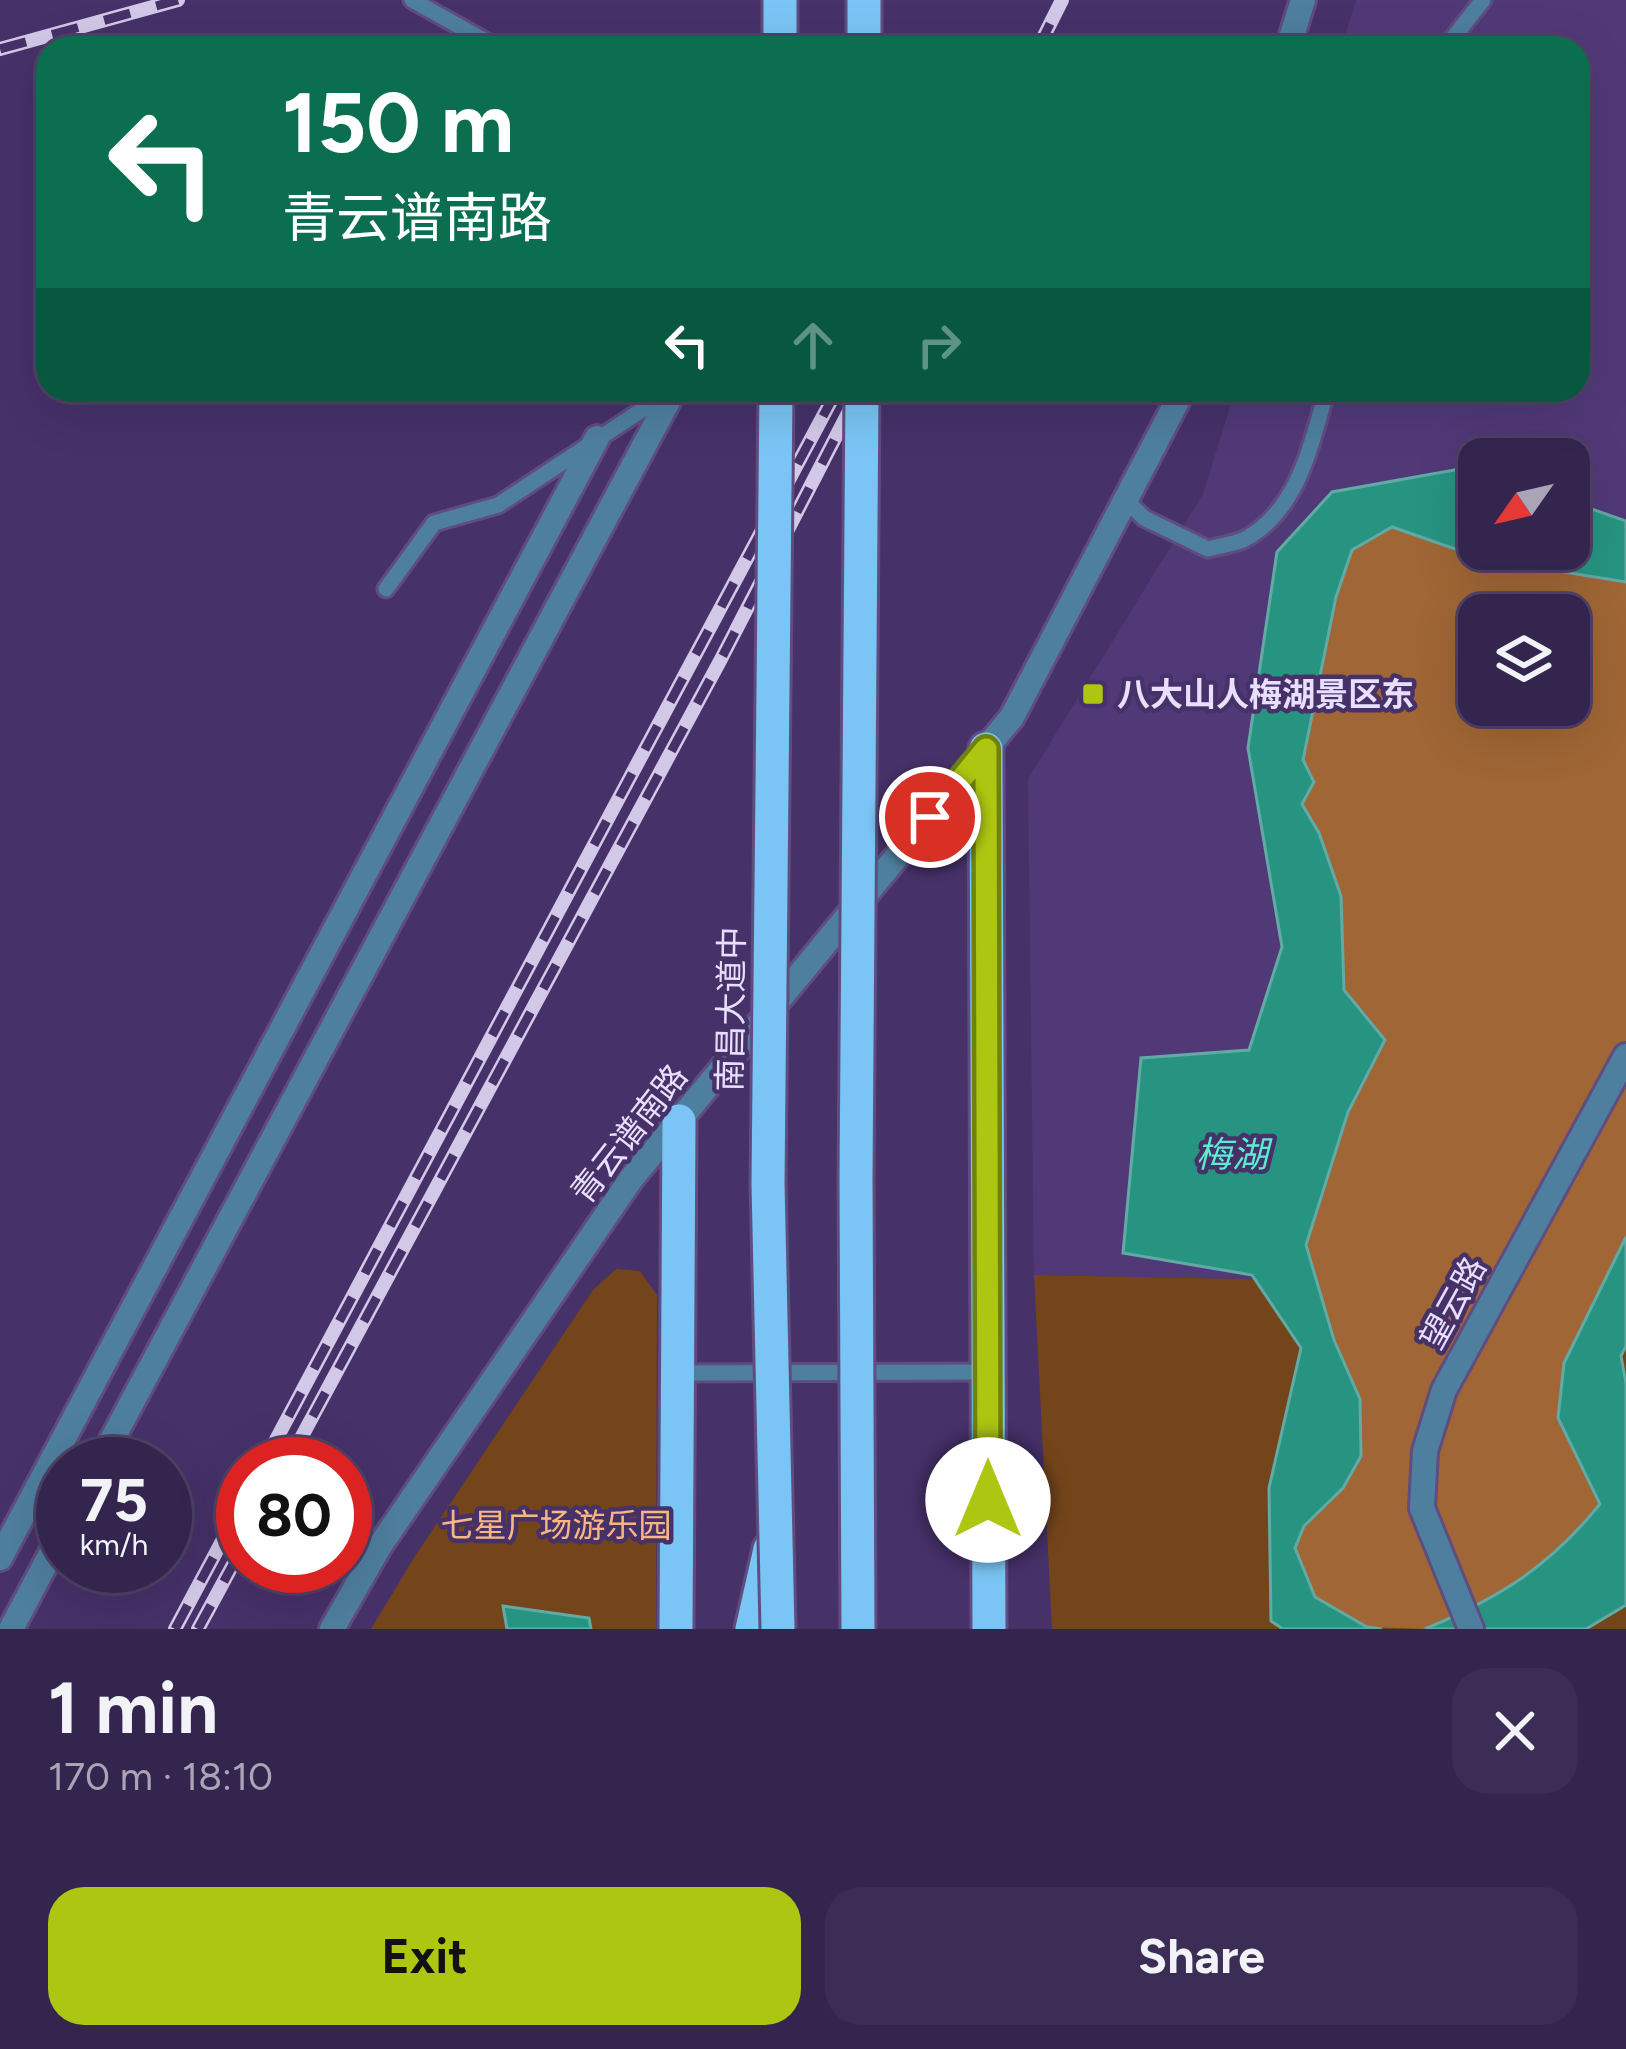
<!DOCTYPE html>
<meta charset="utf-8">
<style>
body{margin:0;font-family:Figtree,"Noto Sans SC",sans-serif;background:#3c2d56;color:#f1f3f6;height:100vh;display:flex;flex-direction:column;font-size:45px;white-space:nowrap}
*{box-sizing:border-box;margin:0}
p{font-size:39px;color:#a9a5b7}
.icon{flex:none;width:66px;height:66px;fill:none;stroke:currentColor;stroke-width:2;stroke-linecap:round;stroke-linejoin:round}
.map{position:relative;height:1629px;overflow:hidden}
.details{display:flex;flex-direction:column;background:#34254f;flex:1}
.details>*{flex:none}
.top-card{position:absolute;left:36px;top:36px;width:1554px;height:366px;border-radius:36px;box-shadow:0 12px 48px #0002,0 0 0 3px #4e4266;background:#0b6e4f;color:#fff;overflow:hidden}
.needle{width:78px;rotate:236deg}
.tools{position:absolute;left:1458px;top:438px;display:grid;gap:24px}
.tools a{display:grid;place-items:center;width:132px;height:132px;border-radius:24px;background:#34254f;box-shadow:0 12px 48px #0002,0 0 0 3px #4e4266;font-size:60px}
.speed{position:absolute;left:36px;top:1437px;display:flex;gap:24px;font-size:60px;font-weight:700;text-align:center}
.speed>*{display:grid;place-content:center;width:156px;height:156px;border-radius:50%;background:#34254f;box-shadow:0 12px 48px #0002,0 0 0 3px #4e4266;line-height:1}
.speed small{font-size:30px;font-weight:400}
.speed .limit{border:18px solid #d22;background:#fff;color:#111}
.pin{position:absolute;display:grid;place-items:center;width:102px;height:102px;color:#fff;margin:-51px;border:6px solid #fff;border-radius:50%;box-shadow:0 3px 12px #0007}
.me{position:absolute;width:132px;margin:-66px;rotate:0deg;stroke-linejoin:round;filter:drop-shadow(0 0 9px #0008)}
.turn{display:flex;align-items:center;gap:42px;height:252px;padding:0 48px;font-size:54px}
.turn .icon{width:156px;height:156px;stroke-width:2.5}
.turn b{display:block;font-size:84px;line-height:102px}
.lanes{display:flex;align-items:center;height:114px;padding:0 48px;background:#0003;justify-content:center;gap:60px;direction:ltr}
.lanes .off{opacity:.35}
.round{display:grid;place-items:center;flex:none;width:126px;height:126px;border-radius:36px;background:#3c2d56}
.head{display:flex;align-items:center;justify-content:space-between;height:204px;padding:0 48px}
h1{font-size:72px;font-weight:700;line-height:90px}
.primary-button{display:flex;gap:24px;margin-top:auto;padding:24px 48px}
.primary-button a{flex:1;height:138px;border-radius:36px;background:#acc612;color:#111;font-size:48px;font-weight:700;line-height:138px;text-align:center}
.primary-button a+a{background:#3c2d56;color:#f1f3f6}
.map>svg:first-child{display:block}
</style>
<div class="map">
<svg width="1626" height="1629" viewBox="0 0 1626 1629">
<rect width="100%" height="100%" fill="#463169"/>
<path fill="#513978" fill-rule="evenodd" d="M 1356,0 L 1626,0 L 1626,893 L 1410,1282 L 1034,1275 L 1028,779 L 1203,494 L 1235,390 L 1578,390 L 1578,48 L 1341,48 ZM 1479,459 L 1569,459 L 1569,549 L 1479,549 ZM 1479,615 L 1569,615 L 1569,705 L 1479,705 Z"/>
<path fill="#74451b" d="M 1626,893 L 1626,1629 L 1052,1629 L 1034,1275 L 1410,1282 Z
M 616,1269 L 640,1271 L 657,1295 L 656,1629 L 371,1629 L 415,1556 L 593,1290 Z"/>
<path fill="#a06635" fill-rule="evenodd" d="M 1392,527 L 1484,559 L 1626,582 L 1626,1237 L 1614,1258 L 1558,1418 L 1601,1503 L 1537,1571 L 1489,1602 L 1425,1629 L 1367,1627 L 1315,1597 L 1295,1548 L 1304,1526 L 1343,1488 L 1360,1399 L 1334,1340 L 1306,1245 L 1348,1112 L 1385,1040 L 1344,990 L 1341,896 L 1319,833 L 1301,804 L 1302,760 L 1336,597 L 1352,550 ZM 1479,615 L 1569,615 L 1569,705 L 1479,705 Z"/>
<path fill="#279482" stroke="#61aaa6" stroke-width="3" d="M 1471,467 L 1479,469 L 1479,549 L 1569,549 L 1569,501 L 1626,521 L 1626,582 L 1484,559 L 1392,527 L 1352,550 L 1336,597 L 1303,760 L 1314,782 L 1302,804 L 1319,833 L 1341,896 L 1344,990 L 1385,1040 L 1348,1112 L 1306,1245 L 1334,1340 L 1360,1399 L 1361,1456 L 1343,1488 L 1304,1526 L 1295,1548 L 1315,1597 L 1367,1627 L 1382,1629 L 1283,1629 L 1271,1621 L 1269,1488 L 1301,1348 L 1252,1275 L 1123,1253 L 1141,1058 L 1249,1050 L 1282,947 L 1248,748 L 1277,552 L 1332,492 Z
M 1626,1237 L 1626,1346 L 1621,1356 L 1626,1383 L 1626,1605 L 1586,1629 L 1425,1629 C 1499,1598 1549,1567 1600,1504 L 1558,1418 L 1564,1363 Z
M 503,1606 L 589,1618 L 591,1629 L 507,1629 Z"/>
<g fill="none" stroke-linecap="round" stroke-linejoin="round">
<g stroke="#604d80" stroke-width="21">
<path id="service" d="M 412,0 L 498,48
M 1445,48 L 1483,0
M 1127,501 L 1144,518 L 1208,549 C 1219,546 1235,544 1245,539 C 1299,510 1311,443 1327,390
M 386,589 L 434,523 L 498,505 L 669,392
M 678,1373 L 987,1372"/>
</g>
<g stroke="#604d80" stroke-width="30">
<path id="minor" d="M 1288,48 L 1303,0
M 99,1464 L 674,390
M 0,1558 L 597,438
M 11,1629 L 63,1531
M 332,1629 L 379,1547 L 631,1179 L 1012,717 L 1183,390
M 1471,1629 L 1422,1508 L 1425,1451 L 1444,1390 L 1626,1056"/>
</g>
<g stroke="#604d80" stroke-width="39">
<path id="trunk" d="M 780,48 L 780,0
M 864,48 L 864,0
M 986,749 L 989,1629
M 676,1629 L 679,1121
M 752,1629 L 770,1549"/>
</g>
<use href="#service" stroke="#4f7f9f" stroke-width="15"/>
<use href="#minor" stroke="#4f7f9f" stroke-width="24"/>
<use href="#trunk" stroke="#7ac5f5" stroke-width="33"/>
<g stroke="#d2c8e8" stroke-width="14">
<path id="rail" d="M 1038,48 L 1062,0
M 0,49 L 178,0
M 263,1464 L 837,390
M 287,1464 L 720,661 L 860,390
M 175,1629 L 243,1502
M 198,1629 L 243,1546"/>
</g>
<use href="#rail" stroke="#463169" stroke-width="9" stroke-dasharray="27" stroke-linecap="butt"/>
<g stroke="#604d80" stroke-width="39" stroke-linecap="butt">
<path id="trunk-bridge" d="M 776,390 L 768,1184 L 778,1629
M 858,1629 L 856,1178 L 862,390"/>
</g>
<use href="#trunk-bridge" stroke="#7ac5f5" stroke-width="33"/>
</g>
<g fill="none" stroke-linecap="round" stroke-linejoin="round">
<g stroke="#70810c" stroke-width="30">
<path id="route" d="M 930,817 L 986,749 L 988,1500"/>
</g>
<use href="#route" stroke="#acc612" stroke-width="21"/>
</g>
<rect fill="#acc612" stroke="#463169" stroke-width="4.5" x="1081" y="682" width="24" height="24" rx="6"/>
<g text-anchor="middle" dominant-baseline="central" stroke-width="9" stroke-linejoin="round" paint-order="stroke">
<g font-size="33" font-weight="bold" fill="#e7dffb" stroke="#463169" text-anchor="start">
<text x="1117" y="694">八大山人梅湖景区东</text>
</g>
<g font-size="33" fill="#e7dffb" stroke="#463169">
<text transform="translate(731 1009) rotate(-89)">南昌大道中</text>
<text transform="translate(629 1134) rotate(-52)">青云谱南路</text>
<text transform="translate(1453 1303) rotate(-61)">望云路</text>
</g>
<g font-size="33" fill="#f9b682" stroke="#463169">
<text x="556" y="1525">七星广场游乐园</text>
</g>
<g font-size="36" font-style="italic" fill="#5becd2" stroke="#463169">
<text x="1232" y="1154">梅湖</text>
</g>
</g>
</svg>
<div class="tools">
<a><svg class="needle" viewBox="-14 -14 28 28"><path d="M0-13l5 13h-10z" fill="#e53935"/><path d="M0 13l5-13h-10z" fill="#a9a5b7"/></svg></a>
<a><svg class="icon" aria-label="layers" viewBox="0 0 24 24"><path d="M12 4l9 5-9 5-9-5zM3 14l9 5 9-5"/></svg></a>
</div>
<div class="speed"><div>75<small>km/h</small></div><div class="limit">80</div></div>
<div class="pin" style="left:930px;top:817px;background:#d93025"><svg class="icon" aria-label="arrive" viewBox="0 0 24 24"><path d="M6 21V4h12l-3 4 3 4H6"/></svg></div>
<svg class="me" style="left:988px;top:1500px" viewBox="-20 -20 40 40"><circle r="19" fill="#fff"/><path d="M0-13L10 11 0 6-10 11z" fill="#acc612"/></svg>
<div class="top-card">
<div class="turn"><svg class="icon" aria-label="left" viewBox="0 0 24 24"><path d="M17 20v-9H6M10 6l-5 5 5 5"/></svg><div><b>150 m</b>青云谱南路</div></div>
<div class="lanes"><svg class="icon" aria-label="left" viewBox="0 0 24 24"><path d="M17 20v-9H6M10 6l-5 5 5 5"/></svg><svg class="icon off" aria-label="ahead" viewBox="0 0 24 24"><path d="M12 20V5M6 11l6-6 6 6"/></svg><svg class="icon off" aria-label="right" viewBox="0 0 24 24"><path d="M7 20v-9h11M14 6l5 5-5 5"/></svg></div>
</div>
</div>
<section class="details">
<div class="head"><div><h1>1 min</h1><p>170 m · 18:10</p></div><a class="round"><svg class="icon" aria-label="close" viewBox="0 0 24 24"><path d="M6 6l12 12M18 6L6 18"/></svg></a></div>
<div class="primary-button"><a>Exit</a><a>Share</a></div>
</section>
